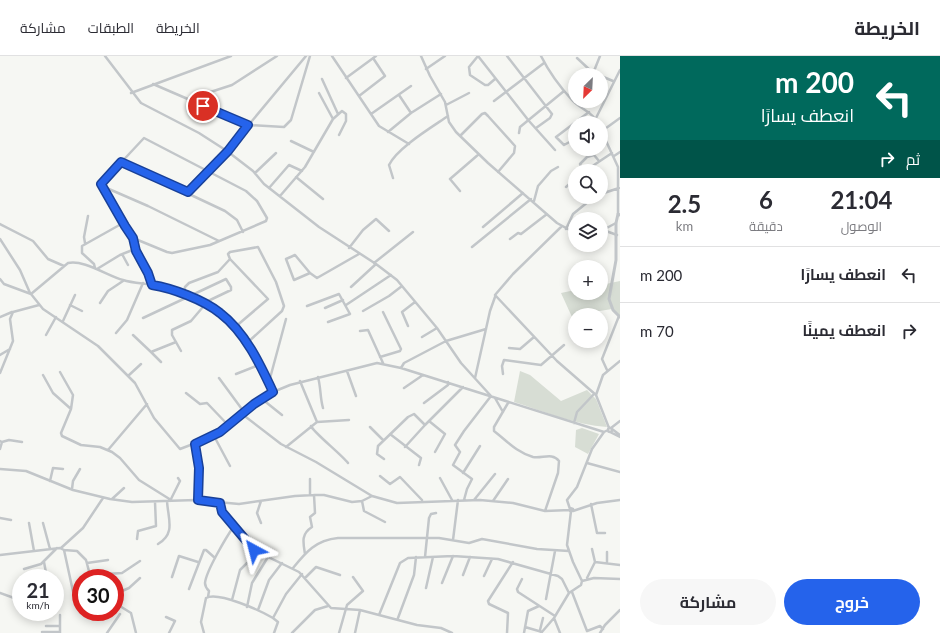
<!DOCTYPE html>
<html lang="ar">
<meta charset="utf-8">
<style>
body{margin:0;font-family:Lato,Cairo,sans-serif;background:#f7f7f7;color:#2b2b33;direction:rtl;height:100vh;display:flex;flex-direction:column;font-size:15px;white-space:nowrap}
*{box-sizing:border-box;margin:0}
p{font-size:13px;color:#7c7c81}
.icon{flex:none;width:22px;height:22px;fill:none;stroke:currentColor;stroke-width:2;stroke-linecap:round;stroke-linejoin:round}
.map{position:relative;flex:1;overflow:hidden;direction:ltr}
.drawer{display:flex;flex-direction:column;background:#fff;width:320px}
.drawer>*{flex:none}
.hud{background:#00695c;color:#fff;overflow:hidden}
.needle{width:26px;rotate:204deg}
.fabs{position:absolute;left:568px;top:12px;display:grid;gap:8px}
.fabs a{display:grid;place-items:center;width:40px;height:40px;border-radius:50%;background:#fff;box-shadow:0 2px 10px #0003;font-size:20px}
.speed{position:absolute;left:12px;top:513px;display:flex;gap:8px;font-size:20px;font-weight:700;text-align:center}
.speed>*{display:grid;place-content:center;width:52px;height:52px;border-radius:50%;background:#fff;box-shadow:0 2px 10px #0003;line-height:1}
.speed small{font-size:10px;font-weight:400}
.speed .limit{border:6px solid #d22;background:#fff;color:#111}
.pin{position:absolute;display:grid;place-items:center;width:34px;height:34px;color:#fff;margin:-17px;border:2px solid #fff;border-radius:50%;box-shadow:0 1px 4px #0007}
.me{position:absolute;width:44px;margin:-22px;rotate:322deg;stroke-linejoin:round;filter:drop-shadow(0 0 3px #0008)}
.turn{display:flex;align-items:center;gap:14px;height:84px;padding:0 20px;font-size:18px}
.turn .icon{width:52px;height:52px;stroke-width:2.5}
.turn b{display:block;font-size:28px;line-height:34px}
.then{display:flex;align-items:center;height:38px;padding:0 20px;background:#0003;gap:8px;font-size:15px}
.eta{display:flex;justify-content:space-evenly;align-items:center;height:68px;text-align:center}
.eta b{font-size:24px;font-weight:700;line-height:28px}
.cta{display:flex;gap:8px;margin-top:auto;padding:8px 20px}
.cta a{flex:1;height:46px;border-radius:24px;background:#2563eb;color:#fff;font-size:16px;font-weight:700;line-height:46px;text-align:center}
.cta a+a{background:#f7f7f7;color:#2b2b33}
ul{padding:0;list-style:none}
li{display:flex;align-items:center;gap:12px;height:56px;padding:0 20px;border-top:1px solid #e1e1e2}
li div{flex:1}
li b{display:block;font-size:15px}
li em{font-style:normal}
header{display:flex;align-items:center;gap:24px;box-sizing:border-box;height:56px;padding:0 20px;background:#fff;border-bottom:1px solid #e1e1e2}
header strong{font-size:19px}
nav{display:flex;gap:22px;margin-inline-start:auto;font-size:14px}
main{display:flex;flex:1;min-height:0}
.map>svg:first-child{display:block}
</style>
<header>
<strong>الخريطة</strong>
<nav><a>الخريطة</a><a>الطبقات</a><a>مشاركة</a></nav>
</header>
<main>
<section class="drawer">
<div class="hud">
<div class="turn"><svg class="icon" aria-label="left" viewBox="0 0 24 24"><path d="M17 20v-9H6M10 6l-5 5 5 5"/></svg><div><b>200 m</b>انعطف يسارًا</div></div>
<div class="then">ثم<svg class="icon" aria-label="right" viewBox="0 0 24 24"><path d="M7 20v-9h11M14 6l5 5-5 5"/></svg></div>
</div>
<div class="eta">
<div><b>21:04</b><p>الوصول</p></div>
<div><b>6</b><p>دقيقة</p></div>
<div><b>2.5</b><p>km</p></div>
</div>
<ul>
<li><svg class="icon" aria-label="left" viewBox="0 0 24 24"><path d="M17 20v-9H6M10 6l-5 5 5 5"/></svg><div><b>انعطف يسارًا</b></div><em>200 m</em></li>
<li><svg class="icon" aria-label="right" viewBox="0 0 24 24"><path d="M7 20v-9h11M14 6l5 5-5 5"/></svg><div><b>انعطف يمينًا</b></div><em>70 m</em></li>
</ul>
<div class="cta"><a>خروج</a><a>مشاركة</a></div>
</section>
<div class="map">
<svg width="620" height="577" viewBox="0 0 620 577">
<rect width="100%" height="100%" fill="#f6f7f3"/>
<path fill="#d7ddd4" d="M 620,225 L 620,260 L 612,253 L 575,259 L 572,261 L 561,237 L 575,234 L 575,237 L 601,237 L 601,229 Z
M 520,315 L 530,319 L 561,345 L 587,334 L 596,343 L 607,371 C 575,369 543,355 514,346 Z
M 582,372 L 599,378 L 588,398 L 575,391 L 576,374 Z"/>
<g fill="none" stroke-linecap="round" stroke-linejoin="round">
<path stroke="#c2c6c9" stroke-width="2.5" d="M 105,0 L 141,47 L 199,77 L 227,95 L 253,115 L 264,128 L 319,171 L 376,208 L 397,224 L 437,272 L 461,307 L 491,340 L 464,375 L 455,389 L 460,396 L 453,409 L 472,423 L 467,433 L 464,444
M 332,0 L 379,70 L 409,88
M 421,0 L 430,20 L 445,46 L 449,66 L 456,76 L 488,107 L 557,167 L 575,177
M 507,0 L 552,58 L 550,62 L 536,72
M 541,0 C 549,16 560,31 572,44 C 580,53 593,56 598,67
M 577,2 L 591,15 L 594,15
M 426,13 L 445,0
M 600,19 L 594,15 L 600,0
M 601,20 L 613,25
M 346,22 L 376,0
M 322,23 L 338,58
M 495,23 L 488,29 L 485,29 L 470,19 L 469,11 L 478,0 L 529,65 L 555,94
M 153,28 L 248,69 L 284,71 L 291,64 L 310,0
M 131,37 L 231,0
M 319,37 L 333,63
M 399,39 L 411,57
M 359,40 L 385,20 L 373,2
M 189,43 L 232,29 L 277,0
M 494,45 L 544,7
M 446,49 L 469,37
M 371,58 L 411,30
M 596,62 L 620,14
M 601,74 L 618,111 L 618,158
M 602,75 L 620,62
M 388,76 L 411,57 L 441,38
M 519,77 L 520,71 L 564,35
M 460,80 L 482,58 L 485,57 L 488,60 L 515,90 L 514,97 L 498,116
M 144,82 L 246,135 L 257,145 L 267,162 L 266,165 L 210,189 L 172,197 L 167,196 L 133,182 L 125,170 L 101,128 Z
M 575,83 L 564,89 L 556,81 L 589,56
M 291,85 L 314,96
M 614,100 L 620,96
M 121,106 L 225,155 L 237,164 L 243,176
M 583,115 L 580,108 L 587,101 L 594,99 L 599,105
M 585,115 L 612,97
M 255,117 L 276,97
M 296,121 L 323,143
M 393,122 L 389,109 C 397,92 432,71 448,60
M 102,130 L 148,150 L 219,185
M 566,131 L 575,123
M 269,132 L 289,109 L 302,115
M 460,135 L 450,123 L 479,98
M 188,136 L 227,95 L 306,0
M 601,138 L 619,132
M 280,140 L 305,111 L 333,63 L 342,55 L 346,58 L 346,65 L 339,79
M 534,145 L 538,130 L 551,115 L 558,111
M 0,168 L 33,185 L 48,203 L 64,210
M 562,170 L 513,218 L 495,239 L 557,305 L 596,339 L 609,372
M 483,171 L 523,137
M 566,173 L 573,158 L 594,141
M 601,175 L 616,167
M 606,175 L 617,179
M 133,182 C 133,199 147,213 152,229
M 0,183 L 20,214 L 30,237
M 510,183 L 518,177 L 521,178 L 547,158
M 85,187 L 84,181 L 88,160
M 472,191 L 531,143
M 349,192 L 363,174 L 376,163 L 389,175
M 122,198 L 128,209
M 230,203 L 268,243 L 234,272
M 374,207 L 413,176
M 95,212 L 94,208 L 82,197 L 82,190 L 123,167
M 97,213 L 120,199 L 135,193
M 310,217 L 294,224 L 286,203 L 295,199 L 310,217 L 317,222 L 359,198
M 0,223 L 4,228 L 31,238 L 43,253 L 98,290 L 135,327 L 154,362 L 180,393 L 214,380 L 253,348 L 273,336 L 290,329 L 377,307 L 401,312 L 604,376 L 608,374
M 351,231 L 376,208
M 31,238 L 68,207 C 83,203 108,220 123,224 C 135,228 149,227 162,231 C 179,236 207,246 221,257 C 245,277 260,308 273,336
M 184,239 L 185,231 L 189,227 L 218,216 L 230,203 L 228,198 L 230,196 L 258,191 L 276,226 L 284,250 L 282,255 L 247,287
M 100,247 L 108,235 L 123,225
M 70,249 L 82,255
M 346,249 L 391,219
M 307,250 L 339,238 L 350,258 L 328,266
M 325,252 L 343,244
M 363,255 L 389,240 L 402,230
M 0,261 L 12,256
M 143,262 L 226,223 L 231,231 L 231,234 L 208,245 L 191,265 L 172,274 L 172,279 L 181,295
M 63,265 L 75,239
M 408,270 L 402,256 L 415,246
M 360,275 L 368,274 L 383,307
M 116,277 L 127,264 L 143,227
M 46,279 L 56,261
M 133,279 L 151,296 L 176,286
M 422,281 L 437,272
M 509,292 L 520,293 L 534,281
M 151,296 L 161,306
M 0,299 L 10,293
M 380,301 L 400,295 L 401,293 L 383,256
M 401,312 L 404,307 L 446,285 L 486,273
M 607,314 L 602,303 L 619,260
M 347,315 L 356,340
M 60,316 L 73,339 L 71,353
M 0,317 L 13,285 L 10,263 L 13,256 L 39,249
M 236,318 L 259,309
M 503,318 L 502,310 L 504,304 L 541,309 L 564,289
M 43,319 L 53,337 L 71,353 L 61,377 L 62,380 L 81,389 L 100,391 L 112,396 L 120,402 L 139,424 L 171,444
M 128,320 L 141,308
M 318,321 C 321,332 320,342 323,352
M 219,322 L 244,356
M 475,322 L 490,255 L 495,241
M 300,325 L 317,366
M 269,326 L 286,263
M 404,332 L 423,319
M 186,337 L 200,348 L 207,347 L 228,369
M 596,339 L 603,319 L 620,305
M 495,342 L 503,356
M 262,343 L 282,359
M 424,347 L 448,329 L 448,326
M 508,347 L 494,371 L 494,375 C 507,385 516,396 533,401 C 542,403 552,396 559,405 L 558,417 L 545,455
M 242,358 L 281,388 L 316,406 L 372,440
M 429,365 L 445,378 L 435,396
M 574,367 L 577,356 L 594,338
M 311,370 C 313,376 341,398 348,407
M 370,371 L 383,384
M608 374a2 2 0 1 1 4 0a2 2 0 1 1-4 0Z
M 611,372 L 620,365
M 612,373 L 620,379
M 610,376 L 620,381
M 390,378 L 421,402 L 419,409
M 214,380 L 230,410
M 0,385 L 2,386 L 0,393
M 2,386 L 9,384 L 22,386
M 195,388 L 199,409 L 198,444
M 286,391 L 317,366 L 349,364
M 405,391 L 425,369 L 463,331
M 108,394 L 147,348
M 384,403 L 377,398 L 378,390 L 408,361 L 414,358 L 425,369
M 587,407 L 620,416
M 0,413 L 26,415 L 73,434 L 110,443 L 132,446 L 196,444 L 239,448 L 295,440 L 314,439 L 324,439 L 352,446 L 362,445 L 372,440 L 397,447 L 480,444 L 513,447 L 545,455 L 570,454
M 463,417 L 480,390
M 380,420 L 390,428 L 400,421 L 422,444
M 440,422 L 452,444
M 310,423 L 310,439
M 50,425 L 53,412 L 63,413
M 72,433 L 73,425 L 80,413
M 112,443 L 124,432
M 171,443 L 180,425 L 178,422
M 474,444 L 495,418
M 362,445 L 364,455 L 385,466
M 493,445 L 508,423
M 220,447 L 222,456 L 254,494 L 299,516 L 331,552 L 360,554 L 417,569 L 441,572 L 452,577
M 591,448 L 597,477 L 605,477
M 570,452 L 573,453 L 572,455 L 570,455 Z
M 570,453 L 567,444 L 577,431 L 592,393 L 604,376
M 571,455 L 567,489 L 573,506 L 582,525
M 573,455 L 597,447 L 620,444
M 0,462 L 11,464
M 29,467 L 34,495
M 43,467 L 50,493
M 261,467 L 257,457 L 261,445
M 137,483 L 138,475 L 156,470 L 155,446
M 453,484 L 458,444
M 158,488 C 176,477 168,463 167,445
M 61,492 L 83,472 L 103,442
M 64,494 L 74,540
M 607,496 L 607,507
M 305,498 C 303,486 301,478 312,471 L 310,461 L 315,457 L 314,439
M 0,499 L 60,492 L 64,494 L 77,495 L 86,504 L 90,519 L 122,517 L 140,505
M 425,501 L 429,462 L 431,458 L 436,457
M 44,506 L 47,522
M 595,506 L 620,509
M 87,507 L 108,504
M 293,512 C 306,496 316,484 338,482 L 439,482 L 469,487 L 482,483 L 537,493 L 569,495
M 24,513 L 41,508 L 57,492
M 463,519 L 470,501
M 484,520 L 492,503
M 172,521 L 179,500 L 198,506
M 305,522 L 316,511 L 340,519
M 587,522 L 595,506 L 592,493
M 522,523 L 517,533 L 518,536 L 555,560
M 442,527 L 453,500
M 426,532 L 433,501
M 189,533 L 204,494 L 206,494 L 215,502
M 572,536 L 587,575 L 600,570 L 603,573
M 0,537 L 14,542
M 115,538 L 129,532 L 140,522
M 208,541 L 209,535 C 207,533 205,530 205,527 C 206,515 227,480 234,470
M 546,543 L 555,495
M 232,544 L 240,514 L 258,496
M 115,547 L 131,557 L 136,577
M 247,551 L 252,527 L 268,501
M 258,554 L 269,524 L 282,507
M 60,559 L 60,577
M 379,559 L 400,507 L 408,502 L 453,500 L 498,503 L 558,520 L 562,523 L 569,537
M 166,561 L 175,565 L 169,577
M 273,562 L 286,538 L 302,518
M 398,562 L 414,519 L 416,501
M 554,562 L 560,577
M 46,570 L 60,570
M 525,571 L 542,576
M 540,574 L 543,562
M 42,576 L 60,576
M 107,577 L 120,558
M 204,577 L 201,566 L 206,542 C 218,535 261,555 273,562 L 278,566 L 274,577
M 292,577 L 315,554 L 328,550
M 339,577 L 347,549 L 363,535 L 353,521
M 355,577 L 360,554
M 507,577 L 508,557 L 489,548 L 488,545 L 513,506
M 524,577 L 528,555 L 539,550
M 541,577 L 554,562 L 569,537 L 581,529 L 582,525 L 594,522 L 620,523
M 600,577 L 605,569 L 620,554"/>
<path stroke="#c2c6c9" stroke-width="3" d="M 620,159 L 618,158 L 616,167 L 616,204 L 609,243 L 613,254 L 620,261"/>
</g>
<g fill="none" stroke-linecap="round" stroke-linejoin="round">
<g stroke="#184099" stroke-width="10">
<path id="route" d="M 203,50 L 248,69 L 228,95 L 188,136 L 121,106 L 101,128 L 125,170 L 133,182 L 136,195 L 148,217 L 152,229 C 172,232 204,244 220,257 C 245,276 260,308 273,336 L 254,348 L 220,376 L 195,388 L 199,412 L 198,444 L 220,447 L 222,456 L 254,494"/>
</g>
<use href="#route" stroke="#2563eb" stroke-width="7"/>
</g>
</svg>
<div class="fabs">
<a><svg class="needle" viewBox="-14 -14 28 28"><path d="M0-13l5 13h-10z" fill="#e53935"/><path d="M0 13l5-13h-10z" fill="#7c7c81"/></svg></a>
<a><svg class="icon" aria-label="sound" viewBox="0 0 24 24"><path d="M4 9h4l5-4v14l-5-4H4zM17 9q2 3 0 6"/></svg></a>
<a><svg class="icon" aria-label="search" viewBox="0 0 24 24"><circle cx="10" cy="10" r="6"/><path d="M15 15l6 6"/></svg></a>
<a><svg class="icon" aria-label="layers" viewBox="0 0 24 24"><path d="M12 4l9 5-9 5-9-5zM3 14l9 5 9-5"/></svg></a>
<a>+</a>
<a>−</a>
</div>
<div class="speed"><div>21<small>km/h</small></div><div class="limit">30</div></div>
<div class="pin" style="left:203px;top:50px;background:#d93025"><svg class="icon" aria-label="arrive" viewBox="0 0 24 24"><path d="M6 21V4h12l-3 4 3 4H6"/></svg></div>
<svg class="me" style="left:254px;top:494px" viewBox="-20 -20 40 40"><path d="M0-17L14 15 0 8-14 15z" fill="#2563eb" stroke="#fff" stroke-width="4"/></svg>
</div>
</main>
